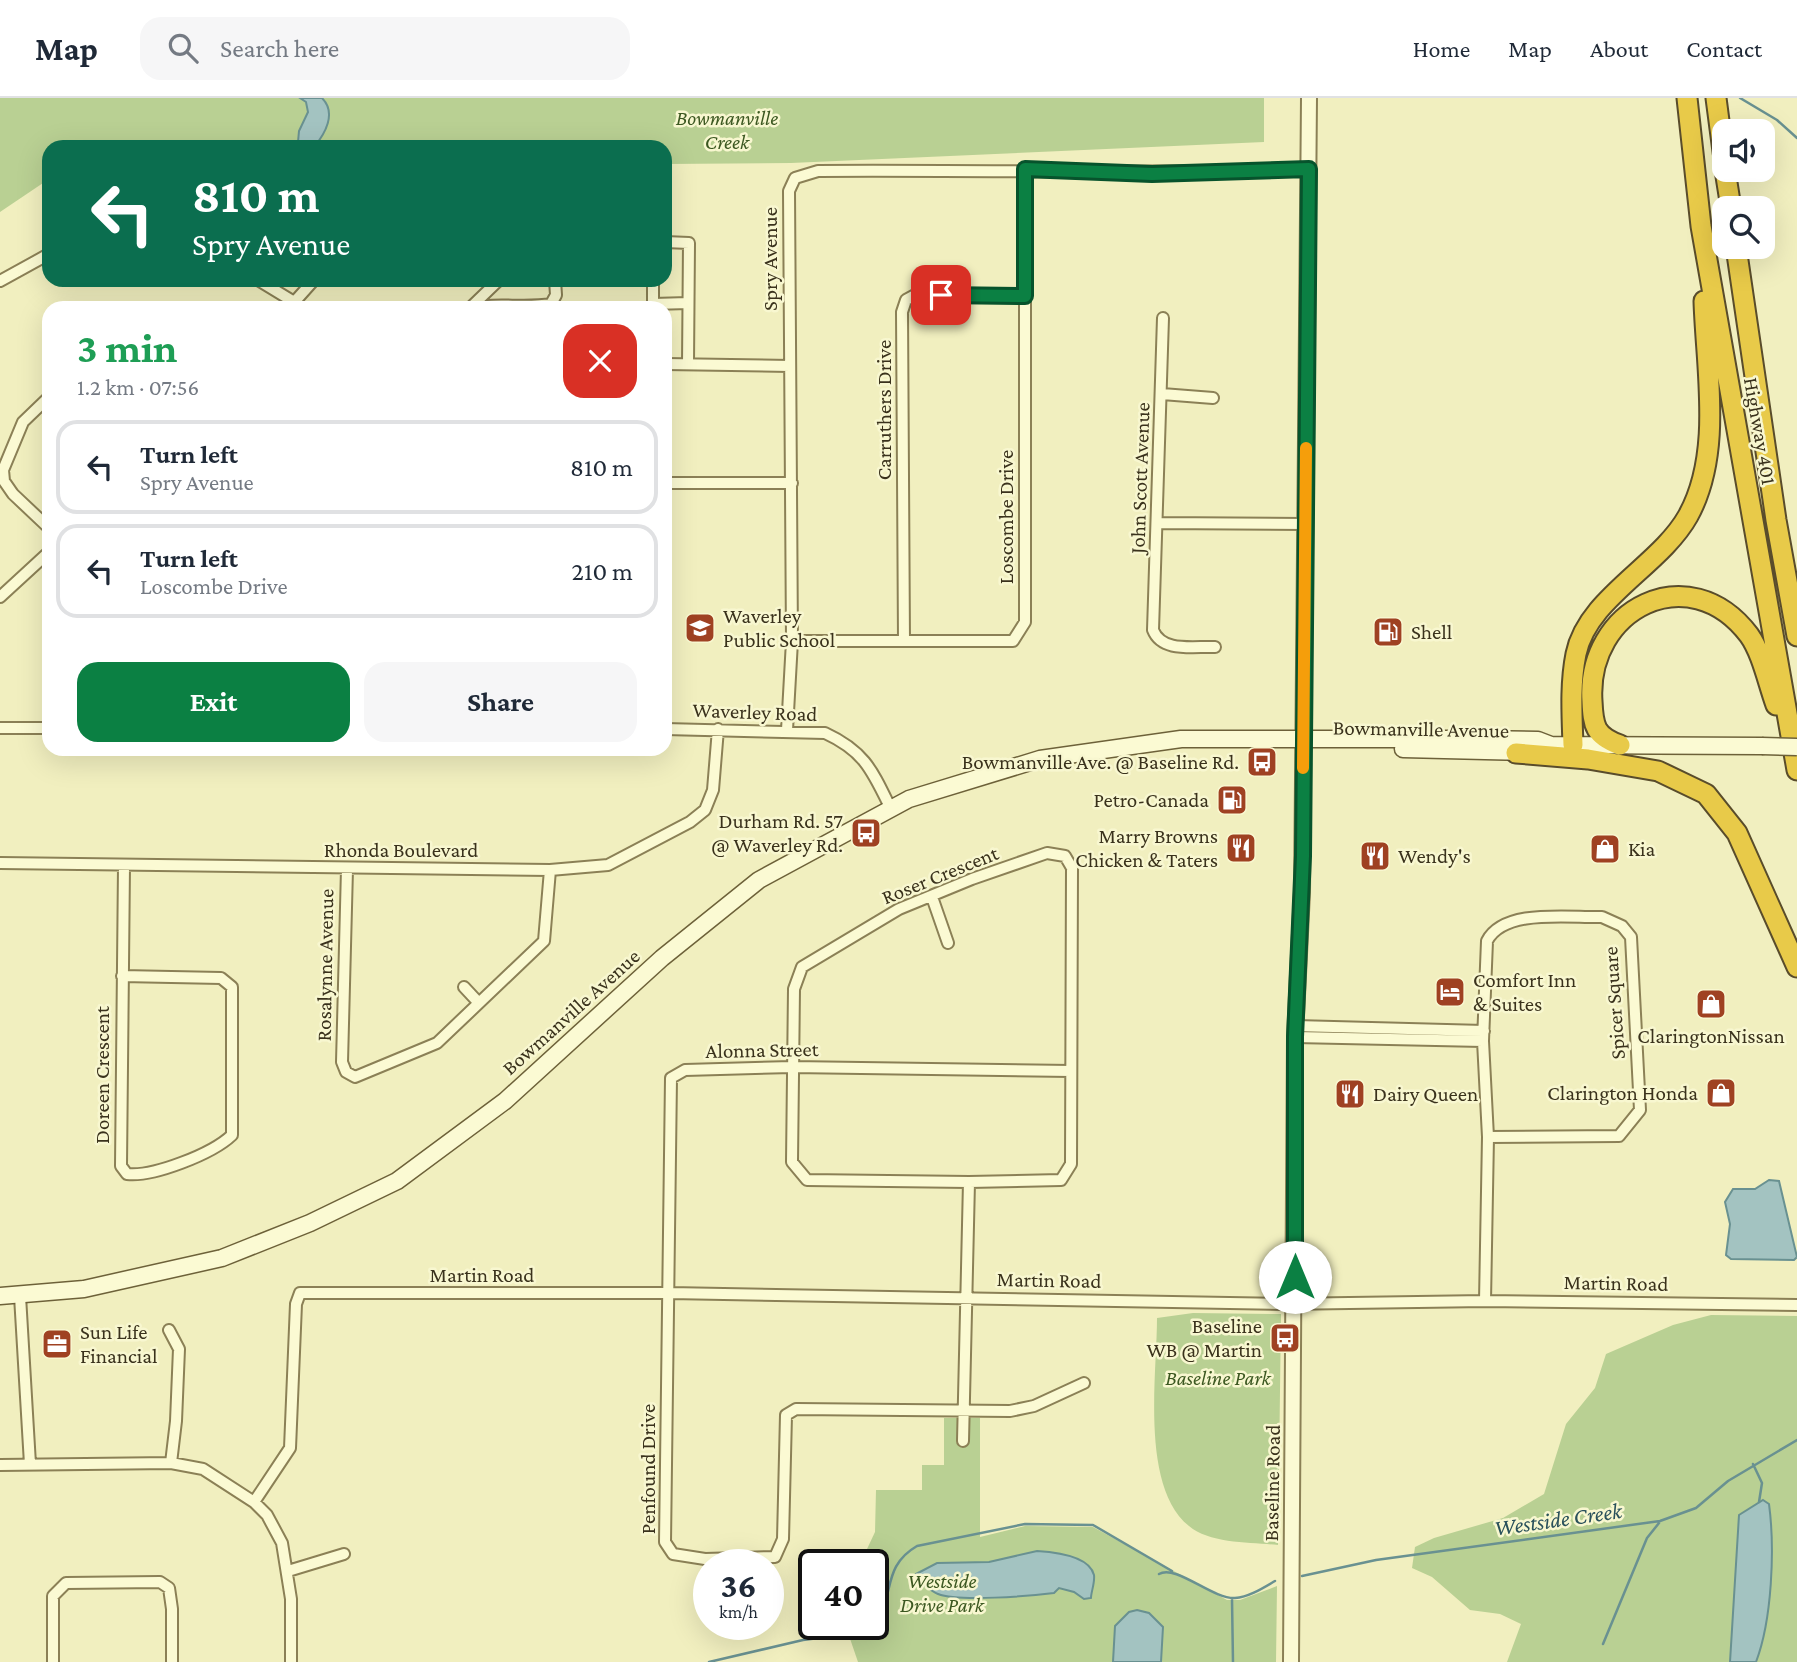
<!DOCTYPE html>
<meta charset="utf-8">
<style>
body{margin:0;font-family:"Crimson Pro",serif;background:#f6f6f7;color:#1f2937;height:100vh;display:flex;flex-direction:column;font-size:26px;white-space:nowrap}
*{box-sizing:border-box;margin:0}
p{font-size:23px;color:#747a83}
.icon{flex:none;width:38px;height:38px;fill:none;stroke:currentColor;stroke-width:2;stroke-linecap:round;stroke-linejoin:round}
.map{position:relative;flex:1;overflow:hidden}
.sheet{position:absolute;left:42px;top:203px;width:630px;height:455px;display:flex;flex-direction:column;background:#fff;border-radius:21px;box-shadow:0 7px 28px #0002}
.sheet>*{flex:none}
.hud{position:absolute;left:42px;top:42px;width:630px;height:147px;border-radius:21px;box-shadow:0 7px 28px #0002;background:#0b6e4f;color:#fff;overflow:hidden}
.tools{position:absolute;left:1712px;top:21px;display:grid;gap:14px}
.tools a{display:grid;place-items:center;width:63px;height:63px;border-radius:14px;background:#fff;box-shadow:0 7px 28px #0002;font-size:35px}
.speed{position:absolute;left:693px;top:1451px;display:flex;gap:14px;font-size:35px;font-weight:700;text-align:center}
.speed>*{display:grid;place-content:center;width:91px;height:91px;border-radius:50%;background:#fff;box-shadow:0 7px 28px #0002;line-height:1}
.speed small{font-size:18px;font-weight:400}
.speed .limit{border:4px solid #111;border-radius:10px;background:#fff;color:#111}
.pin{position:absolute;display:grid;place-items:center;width:60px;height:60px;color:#fff;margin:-30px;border-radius:14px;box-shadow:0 4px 10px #0006}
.me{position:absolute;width:77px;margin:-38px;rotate:0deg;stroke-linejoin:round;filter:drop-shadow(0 0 5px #0008)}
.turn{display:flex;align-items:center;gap:24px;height:147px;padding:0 35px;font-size:32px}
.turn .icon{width:91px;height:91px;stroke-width:2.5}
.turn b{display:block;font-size:49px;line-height:60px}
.round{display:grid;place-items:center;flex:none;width:74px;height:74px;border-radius:21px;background:#f6f6f7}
.head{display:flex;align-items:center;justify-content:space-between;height:119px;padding:0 35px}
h1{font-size:42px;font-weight:700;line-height:52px;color:#1e9e55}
.button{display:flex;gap:14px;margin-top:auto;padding:14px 35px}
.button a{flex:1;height:80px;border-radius:21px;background:#0b8043;color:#fff;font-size:28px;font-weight:700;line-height:80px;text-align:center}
.button a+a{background:#f6f6f7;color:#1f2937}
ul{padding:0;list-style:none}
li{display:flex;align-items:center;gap:21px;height:94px;margin:0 14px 10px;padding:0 21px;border:4px solid #e0e1e3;border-radius:21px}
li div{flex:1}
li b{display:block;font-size:26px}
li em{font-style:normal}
header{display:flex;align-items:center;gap:42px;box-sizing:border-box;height:98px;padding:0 35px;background:#fff;border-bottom:2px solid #e0e1e3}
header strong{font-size:33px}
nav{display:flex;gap:38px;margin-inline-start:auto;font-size:24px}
.search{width:490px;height:63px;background:#f6f6f7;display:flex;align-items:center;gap:18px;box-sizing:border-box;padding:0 24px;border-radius:21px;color:#747a83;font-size:26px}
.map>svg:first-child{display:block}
</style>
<header>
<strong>Map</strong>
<div class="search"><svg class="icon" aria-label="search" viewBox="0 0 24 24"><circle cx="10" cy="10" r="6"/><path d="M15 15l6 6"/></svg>Search here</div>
<nav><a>Home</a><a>Map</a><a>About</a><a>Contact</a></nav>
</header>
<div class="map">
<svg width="1797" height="1564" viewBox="0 0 1797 1564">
<rect width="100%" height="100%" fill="#f1efbf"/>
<path fill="#b9d093" d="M 0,0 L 1264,0 L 1264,44 L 791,65 L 665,66 L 665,49 L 152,49 L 122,45 L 115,49 L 49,49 L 49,81 L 0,114 Z
M 1193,1215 L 1281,1216 L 1278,1447 C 1251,1444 1210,1446 1189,1428 C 1140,1388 1157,1277 1157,1220 Z
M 1711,1217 L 1797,1218 L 1797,1564 L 1756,1564 L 1760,1554 L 1739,1417 L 1730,1564 L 1507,1564 L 1521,1526 L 1500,1516 L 1470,1512 L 1432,1479 L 1412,1470 L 1415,1449 L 1434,1440 L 1503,1420 L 1544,1396 L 1566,1326 L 1595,1290 L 1606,1256 L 1673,1227 Z
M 944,1320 L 980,1320 L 980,1439 L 1025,1428 L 1093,1429 L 1227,1502 L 1240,1502 L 1277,1488 L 1276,1564 L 858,1564 L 845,1526 L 873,1526 L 873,1466 L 860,1466 L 875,1434 L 876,1392 L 922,1392 L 922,1367 L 944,1367 Z"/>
<path fill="#a3c3c1" stroke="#699191" stroke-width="2" d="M 300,0 L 322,0 C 337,15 325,36 314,49 L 293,49 L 298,44 L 299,33 L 308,14 L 306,4 Z
M 1769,1082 L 1779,1083 L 1797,1159 L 1794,1162 L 1731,1161 L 1726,1157 L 1730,1126 L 1725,1104 L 1733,1091 L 1755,1091 Z
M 1763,1402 L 1769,1406 C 1775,1451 1772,1522 1756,1564 L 1730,1564 L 1739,1417 Z
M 1037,1453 C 1053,1454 1089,1457 1094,1477 C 1095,1485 1091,1494 1091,1500 L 1084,1501 L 1074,1494 L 1059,1490 L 1054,1495 C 1030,1498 959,1504 938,1496 C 930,1493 923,1485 915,1481 L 916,1476 L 937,1465 L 989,1464 Z
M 1137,1512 L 1149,1515 L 1163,1529 L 1161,1564 L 1113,1564 L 1115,1528 L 1129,1514 Z"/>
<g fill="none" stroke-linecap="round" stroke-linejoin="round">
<path stroke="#699191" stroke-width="2.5" d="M 1740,0 L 1777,22 L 1797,40
M 1753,1366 L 1762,1385 L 1759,1404
M 1159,1476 C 1176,1466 1212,1501 1235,1500 C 1249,1499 1263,1490 1275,1483
M 1302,1478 L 1376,1462 L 1660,1423 L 1696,1410 L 1728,1383 L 1797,1342
M 1232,1501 L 1233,1564
M 873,1521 C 897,1503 879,1470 917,1448 L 1025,1426 L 1093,1427 L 1172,1473
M 1603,1546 L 1647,1440 L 1659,1425
M 709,1564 L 803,1542 L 850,1536 L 867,1526"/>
<g stroke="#8b8056" stroke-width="14">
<path id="minor" d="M 665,144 L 689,145 L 688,266
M 258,182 L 304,210
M 653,182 L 653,206 L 688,205
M 0,183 L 49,156
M 471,209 L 499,182
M 289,210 L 314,182
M 471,210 C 497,204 524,211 551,206 L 556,197 L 555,182
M 1163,220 L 1153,532 C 1162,555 1194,548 1215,549
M 665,266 L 790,268
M 1162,296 L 1213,300
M 49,299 L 23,324 L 3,372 L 4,383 L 13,396 L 49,430
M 665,385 L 792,385
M 1157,425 L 1305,426
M 0,499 L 49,454
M 792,543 L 1013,543 L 1025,524 L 1025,71
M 904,543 L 902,214 L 906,202 L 917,196 L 1025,198
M 0,630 L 49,630
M 665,631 L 825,635 C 864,653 872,672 890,709
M 787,632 L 792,543 L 789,93 L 795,80 L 818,73 C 982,72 1146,76 1309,71
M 1047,755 L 1065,758 L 1072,770 L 1071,1066 L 1061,1082 L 969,1084 L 807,1082 L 792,1064 L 794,891 L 802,869 L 899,811 L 972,781 Z
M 0,765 L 550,772 L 608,767 L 690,724 L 705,712 L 713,692 L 718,631
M 347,771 L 342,964 L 346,974 L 355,979 L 437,945 L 544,843 L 550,772
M 932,799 L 948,845
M 1602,819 L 1622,828 L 1631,839 L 1640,1012 L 1619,1038 L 1488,1039 L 1483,943 L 1487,843 C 1504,810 1569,820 1602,819 Z
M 122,878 L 221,880 L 232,889 L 232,1037 C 212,1056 153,1079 127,1076 L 121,1068 L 124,768
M 464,889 L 478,904
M 1296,928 L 1484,933
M 1295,939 L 1483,943
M 1071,973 L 792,969 L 685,972 L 671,980 L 665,1444 L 673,1456 L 705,1461 L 775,1459 L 783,1441 L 786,1317 L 796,1311 L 1010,1313 L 1034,1308 L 1084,1285
M 20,1198 L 30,1366
M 1485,1203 L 1488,1039
M 169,1232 L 179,1251 L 176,1323 L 171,1365
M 963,1343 L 969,1084
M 0,1367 L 171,1365 L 203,1371 L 254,1404 L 267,1417 L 282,1445 L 291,1501 L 291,1564
M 254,1404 L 290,1350 L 296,1206 L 300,1195 L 670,1195 L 1282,1206 L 1485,1203 L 1797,1207
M 288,1473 L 344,1456
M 53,1564 L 53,1498 L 66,1485 L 160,1484 L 169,1490 L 172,1511 L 172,1564"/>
</g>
<g stroke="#8b8056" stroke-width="18">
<path id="tertiary" d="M 1291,1564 L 1295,939 L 1302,794 L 1309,0"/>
</g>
<g stroke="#6d6139" stroke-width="19">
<path id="secondary" d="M 1403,651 L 1527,654
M 0,1198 L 84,1191 L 222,1160 L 310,1125 L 397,1083 L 505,1003 L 662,860 L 759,782 L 909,701 L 1040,661 L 1181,641 L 1477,641 L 1538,642 L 1551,647 L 1762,648"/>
</g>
<g stroke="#594c2b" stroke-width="23">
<path id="motorway" d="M 1687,0 L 1701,128 L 1797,672
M 1716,0 L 1724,61
M 1725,72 L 1731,110
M 1736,149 L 1776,422 L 1797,538
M 1573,647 C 1572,617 1570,586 1576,556 C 1587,500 1660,468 1688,418 C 1723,355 1706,271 1704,203
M 1620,647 C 1595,638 1593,628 1592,603 C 1586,511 1689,458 1749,537 C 1762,555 1768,585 1776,607
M 1516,655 L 1588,661 L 1658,673 L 1706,696 L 1737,735 L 1797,869"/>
</g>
<use href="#minor" stroke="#fbfad3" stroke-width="10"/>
<use href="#tertiary" stroke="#fbfad3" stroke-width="14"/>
<use href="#secondary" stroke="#fbfad3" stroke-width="16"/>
<use href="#motorway" stroke="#e8ca49" stroke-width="19"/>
<g stroke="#6d6139" stroke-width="19" stroke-linecap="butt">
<path id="secondary-bridge" d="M 1762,648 L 1797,649"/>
</g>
<use href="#secondary-bridge" stroke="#fbfad3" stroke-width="16"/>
</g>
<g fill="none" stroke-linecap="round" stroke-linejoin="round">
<g stroke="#07532c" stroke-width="18">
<path id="route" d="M 941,197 L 1025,198 L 1025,71 L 1152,76 L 1309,71 L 1303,758 L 1295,939 L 1295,1179"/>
</g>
<use href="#route" stroke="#0b8043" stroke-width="12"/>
<path stroke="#f59e0b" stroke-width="12" d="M 1303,670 L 1306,350"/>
</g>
<defs>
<g id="school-square" transform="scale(1.575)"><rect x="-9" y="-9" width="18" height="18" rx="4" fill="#9f4122" stroke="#f8f7d0"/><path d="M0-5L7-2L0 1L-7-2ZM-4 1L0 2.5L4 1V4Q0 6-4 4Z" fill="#fff"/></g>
<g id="fuel-square" transform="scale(1.575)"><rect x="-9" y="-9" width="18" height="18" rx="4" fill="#9f4122" stroke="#f8f7d0"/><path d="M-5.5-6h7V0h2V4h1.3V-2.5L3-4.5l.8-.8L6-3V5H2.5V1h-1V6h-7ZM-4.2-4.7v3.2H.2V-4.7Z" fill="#fff"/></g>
<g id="bus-square" transform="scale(1.575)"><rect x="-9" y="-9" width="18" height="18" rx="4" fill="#9f4122" stroke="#f8f7d0"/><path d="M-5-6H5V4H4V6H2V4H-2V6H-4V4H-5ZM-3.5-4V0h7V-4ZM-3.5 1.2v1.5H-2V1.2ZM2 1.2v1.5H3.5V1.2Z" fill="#fff"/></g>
<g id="restaurant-square" transform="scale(1.575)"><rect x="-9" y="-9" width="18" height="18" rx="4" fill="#9f4122" stroke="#f8f7d0"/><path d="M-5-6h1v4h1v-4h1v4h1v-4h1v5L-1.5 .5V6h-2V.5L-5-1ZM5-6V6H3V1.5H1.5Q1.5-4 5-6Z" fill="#fff"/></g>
<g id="shop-square" transform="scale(1.575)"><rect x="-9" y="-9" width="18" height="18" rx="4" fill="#9f4122" stroke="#f8f7d0"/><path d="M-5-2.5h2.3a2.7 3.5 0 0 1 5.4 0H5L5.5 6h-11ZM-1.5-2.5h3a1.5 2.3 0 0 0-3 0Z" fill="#fff"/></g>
<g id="hotel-square" transform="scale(1.575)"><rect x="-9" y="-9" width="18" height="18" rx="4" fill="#9f4122" stroke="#f8f7d0"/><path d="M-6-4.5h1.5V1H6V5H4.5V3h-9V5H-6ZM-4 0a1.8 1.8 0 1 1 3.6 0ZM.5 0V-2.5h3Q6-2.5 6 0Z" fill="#fff"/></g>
<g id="office-square" transform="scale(1.575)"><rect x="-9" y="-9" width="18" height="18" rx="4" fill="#9f4122" stroke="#f8f7d0"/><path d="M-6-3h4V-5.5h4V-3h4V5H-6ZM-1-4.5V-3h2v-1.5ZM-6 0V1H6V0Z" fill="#fff"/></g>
</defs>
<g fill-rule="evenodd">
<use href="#school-square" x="700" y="530"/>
<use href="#fuel-square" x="1388" y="534"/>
<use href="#bus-square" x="1262" y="664"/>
<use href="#fuel-square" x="1232" y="702"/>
<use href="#bus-square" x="866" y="735"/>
<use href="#restaurant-square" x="1241" y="750"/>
<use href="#shop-square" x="1605" y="751"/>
<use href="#restaurant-square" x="1375" y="758"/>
<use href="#hotel-square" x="1450" y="894"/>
<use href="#shop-square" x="1711" y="906"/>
<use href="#shop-square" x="1721" y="995"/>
<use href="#restaurant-square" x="1350" y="996"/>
<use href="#bus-square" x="1285" y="1240"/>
<use href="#office-square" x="57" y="1246"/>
</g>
<g text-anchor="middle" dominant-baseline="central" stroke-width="5" stroke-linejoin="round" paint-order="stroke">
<g font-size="21" font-style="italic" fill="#3c5821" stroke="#f8f7d0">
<text x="727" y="20">Bowmanville<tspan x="727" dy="24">Creek</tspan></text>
<text x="1218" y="1280">Baseline Park</text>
<text x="942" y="1483">Westside<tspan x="942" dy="24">Drive Park</tspan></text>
</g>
<g font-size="21" fill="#3a321c" stroke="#f8f7d0">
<text transform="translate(770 161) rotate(-90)">Spry Avenue</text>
<text transform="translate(884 312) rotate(-90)">Carruthers Drive</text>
<text transform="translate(1760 333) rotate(80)">Highway 401</text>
<text transform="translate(1140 380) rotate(-88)">John Scott Avenue</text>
<text transform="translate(1006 419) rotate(-90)">Loscombe Drive</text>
<text transform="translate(755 614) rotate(2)">Waverley Road</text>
<text transform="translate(1421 631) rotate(1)">Bowmanville Avenue</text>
<text x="401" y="752">Rhonda Boulevard</text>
<text transform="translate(940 777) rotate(-22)">Roser Crescent</text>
<text transform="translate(325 867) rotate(-89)">Rosalynne Avenue</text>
<text transform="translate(1614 905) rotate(-94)">Spicer Square</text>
<text transform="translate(571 914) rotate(-42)">Bowmanville Avenue</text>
<text transform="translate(762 952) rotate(-1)">Alonna Street</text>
<text transform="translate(102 977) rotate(-90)">Doreen Crescent</text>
<text x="482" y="1177">Martin Road</text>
<text transform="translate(1049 1182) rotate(1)">Martin Road</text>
<text transform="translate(1616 1185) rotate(1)">Martin Road</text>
<text transform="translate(648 1371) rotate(-90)">Penfound Drive</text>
<text transform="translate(1272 1385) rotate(-89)">Baseline Road</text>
</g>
<g font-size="21" fill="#3a321c" stroke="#f8f7d0" text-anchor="start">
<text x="723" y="518">Waverley<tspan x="723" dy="24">Public School</tspan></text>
<text x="1411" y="534">Shell</text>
<text x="1239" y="664" text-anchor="end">Bowmanville Ave. @ Baseline Rd.</text>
<text x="1209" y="702" text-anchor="end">Petro-Canada</text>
<text x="843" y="723" text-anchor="end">Durham Rd. 57<tspan x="843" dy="24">@ Waverley Rd.</tspan></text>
<text x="1218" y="738" text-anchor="end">Marry Browns<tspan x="1218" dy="24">Chicken &amp; Taters</tspan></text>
<text x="1628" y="751">Kia</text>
<text x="1398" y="758">Wendy's</text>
<text x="1473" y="882">Comfort Inn<tspan x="1473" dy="24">&amp; Suites</tspan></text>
<text x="1711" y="938" text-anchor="middle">ClaringtonNissan</text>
<text x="1698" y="995" text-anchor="end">Clarington Honda</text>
<text x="1373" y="996">Dairy Queen</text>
<text x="1262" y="1228" text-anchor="end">Baseline<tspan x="1262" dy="24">WB @ Martin</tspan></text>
<text x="80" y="1234">Sun Life<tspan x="80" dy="24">Financial</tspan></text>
</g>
<g font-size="23" font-style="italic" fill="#2a515b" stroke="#f8f7d0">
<text transform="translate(1558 1421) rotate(-8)">Westside Creek</text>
</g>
</g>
</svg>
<div class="tools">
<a><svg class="icon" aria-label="sound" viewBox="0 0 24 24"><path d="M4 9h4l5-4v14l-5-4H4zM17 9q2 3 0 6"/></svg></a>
<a><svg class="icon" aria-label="search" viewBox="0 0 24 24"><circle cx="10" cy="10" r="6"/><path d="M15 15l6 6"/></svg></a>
</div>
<div class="speed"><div>36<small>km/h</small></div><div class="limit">40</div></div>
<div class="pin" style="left:941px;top:197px;background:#d93025"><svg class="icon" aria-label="arrive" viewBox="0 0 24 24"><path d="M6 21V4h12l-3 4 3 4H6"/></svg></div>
<svg class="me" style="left:1295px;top:1179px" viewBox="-20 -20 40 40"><circle r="19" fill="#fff"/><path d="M0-13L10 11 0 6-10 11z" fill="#0b8043"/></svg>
<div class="hud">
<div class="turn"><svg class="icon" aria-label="left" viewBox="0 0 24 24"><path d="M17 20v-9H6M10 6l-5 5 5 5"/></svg><div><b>810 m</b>Spry Avenue</div></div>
</div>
<section class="sheet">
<div class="head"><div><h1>3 min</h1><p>1.2 km · 07:56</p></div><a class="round" style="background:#d93025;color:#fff"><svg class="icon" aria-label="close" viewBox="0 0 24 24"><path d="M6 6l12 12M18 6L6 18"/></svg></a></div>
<ul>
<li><svg class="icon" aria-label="left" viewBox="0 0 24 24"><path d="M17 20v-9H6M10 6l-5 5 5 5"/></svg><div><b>Turn left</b><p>Spry Avenue</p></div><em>810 m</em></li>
<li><svg class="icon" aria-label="left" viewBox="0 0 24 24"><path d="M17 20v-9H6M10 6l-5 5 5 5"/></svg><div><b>Turn left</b><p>Loscombe Drive</p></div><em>210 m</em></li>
</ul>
<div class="button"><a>Exit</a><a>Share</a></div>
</section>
</div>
